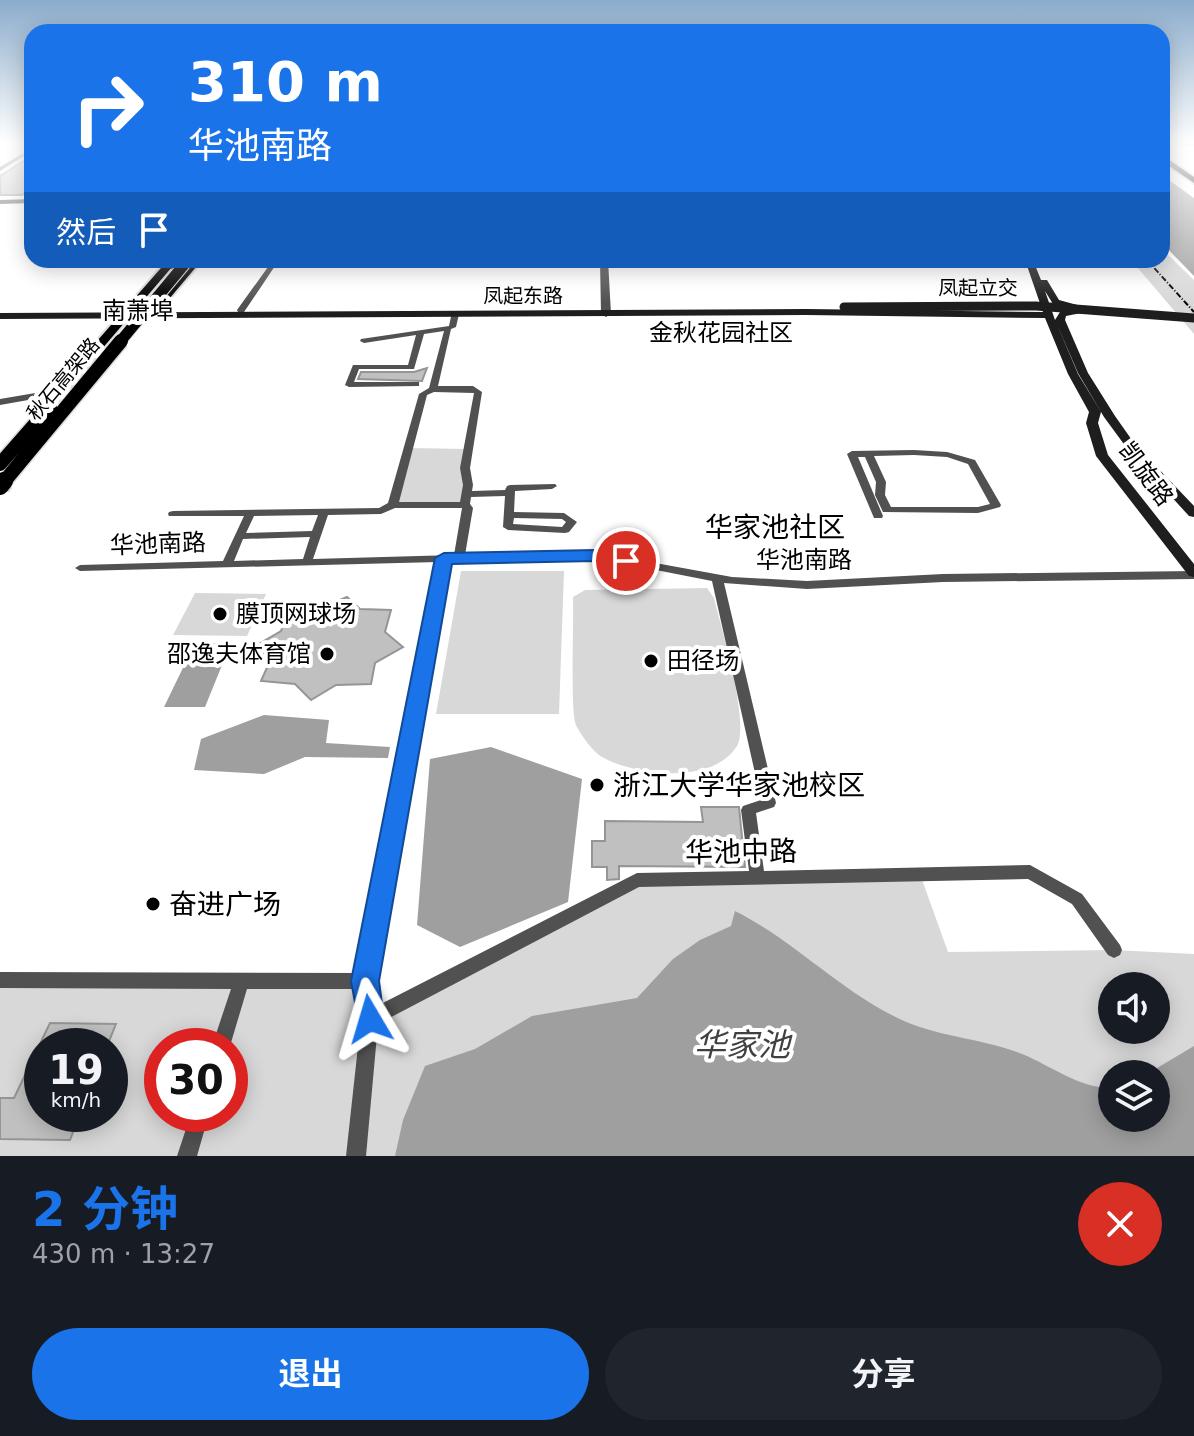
<!DOCTYPE html>
<html lang="zh">
<meta charset="utf-8">
<style>
body{margin:0;font-family:"DejaVu Sans","Noto Sans SC",sans-serif;background:#20242c;color:#f1f3f6;height:100vh;display:flex;flex-direction:column;font-size:30px;white-space:nowrap}
*{box-sizing:border-box;margin:0}
p{font-size:26px;color:#9ea1a6}
.icon{flex:none;width:44px;height:44px;fill:none;stroke:currentColor;stroke-width:2;stroke-linecap:round;stroke-linejoin:round}
.map{position:relative;height:1156px;overflow:hidden}
.details{display:flex;flex-direction:column;background:#171b24;flex:1}
.details>*{flex:none}
.top-card{position:absolute;left:24px;top:24px;width:1146px;height:244px;border-radius:24px;box-shadow:0 4px 20px #0003;background:#1a73e8;color:#fff;overflow:hidden}
.tools{position:absolute;left:1098px;top:972px;display:grid;gap:16px}
.tools a{display:grid;place-items:center;width:72px;height:72px;border-radius:50%;background:#171b24;box-shadow:0 4px 20px #0003;font-size:40px}
.speed{position:absolute;left:24px;top:1028px;display:flex;gap:16px;font-size:40px;font-weight:700;text-align:center}
.speed>*{display:grid;place-content:center;width:104px;height:104px;border-radius:50%;background:#171b24;box-shadow:0 4px 20px #0003;line-height:1}
.speed small{font-size:20px;font-weight:400}
.speed .limit{border:12px solid #d22;background:#fff;color:#111}
.pin{position:absolute;display:grid;place-items:center;width:68px;height:68px;color:#fff;margin:-34px;border:4px solid #fff;border-radius:50%;box-shadow:0 2px 8px #0007}
.me{position:absolute;width:88px;margin:-44px;rotate:353deg;stroke-linejoin:round;filter:drop-shadow(0 0 6px #0008)}
.turn{display:flex;align-items:center;gap:28px;height:168px;padding:0 32px;font-size:36px}
.turn .icon{width:104px;height:104px;stroke-width:2.5}
.turn b{display:block;font-size:56px;line-height:68px}
.then{display:flex;align-items:center;height:76px;padding:0 32px;background:#0003;gap:16px;font-size:30px}
.round{display:grid;place-items:center;flex:none;width:84px;height:84px;border-radius:42px;background:#20242c}
.summary{display:flex;align-items:center;justify-content:space-between;height:136px;padding:0 32px}
h1{font-size:48px;font-weight:700;line-height:60px;color:#1a73e8}
.action{display:flex;gap:16px;margin-top:auto;padding:16px 32px}
.action a{flex:1;height:92px;border-radius:48px;background:#1a73e8;color:#fff;font-size:32px;font-weight:700;line-height:92px;text-align:center}
.action a+a{background:#20242c;color:#f1f3f6}
.map>svg:first-child{display:block}
</style>
<div class="map">
<svg width="1194" height="1156" viewBox="0 0 1194 1156">
<rect width="100%" height="100%" fill="#fff"/>
<path fill="#d8d8d8" fill-rule="evenodd" d="M 1162,249 L 1194,280 L 1194,334 L 1131,260 L 1162,260 Z
M 407,448 L 469,449 L 465,505 L 393,505 Z
M 461,571 L 564,571 L 559,714 L 436,714 Z
M 707,588 L 714,598 C 721,627 750,723 737,746 C 713,785 636,776 602,757 C 594,753 580,734 576,725 C 570,711 574,619 573,597 L 585,590 Z
M 195,593 L 266,594 L 247,636 L 173,635 Z
M 920,874 L 948,952 L 1114,950 L 1194,954 L 1194,1156 L 0,1156 L 0,980 L 365,981 L 370,1018 L 637,880 ZM 1112,986 L 1156,986 L 1156,1030 L 1112,1030 ZM 42,1046 L 110,1046 L 110,1114 L 42,1114 ZM 162,1046 L 230,1046 L 230,1114 L 162,1114 ZM 1112,1074 L 1156,1074 L 1156,1118 L 1112,1118 Z"/>
<path fill="#9f9f9f" d="M 1162,175 L 1194,198 L 1194,276 L 1162,243 Z
M 195,643 L 231,643 L 205,707 L 164,707 Z
M 264,715 L 329,720 L 326,743 L 390,747 L 388,758 L 305,757 L 264,774 L 194,770 L 201,739 Z
M 491,747 L 582,779 L 568,902 L 460,947 L 417,925 L 430,759 Z
M 735,911 C 795,941 843,994 904,1021 C 941,1037 984,1039 1022,1054 C 1052,1066 1078,1088 1112,1088 L 1112,1118 L 1156,1118 L 1156,1074 L 1147,1074 L 1194,1046 L 1194,1156 L 395,1156 L 403,1120 L 425,1066 L 475,1049 L 532,1016 L 637,998 L 673,959 L 700,940 L 731,926 Z"/>
<path fill="#c0c0c0" stroke="#959595" stroke-width="2" d="M 27,159 L 32,159 L 32,188 L 22,195 L 0,195 L 0,176 Z
M 427,368 L 422,381 L 358,379 L 361,372 L 414,372 Z
M 347,597 L 360,609 L 391,610 L 385,632 L 403,647 L 375,663 L 371,684 L 336,685 L 311,700 L 295,684 L 261,681 L 270,661 L 257,645 L 281,631 L 289,609 L 321,608 Z
M 701,807 L 739,807 L 745,867 L 619,866 L 619,879 L 607,880 L 607,867 L 592,867 L 592,841 L 605,841 L 605,821 L 703,822 Z
M 50,1023 L 116,1024 L 107,1046 L 42,1046 L 42,1114 L 80,1114 L 70,1140 L 0,1139 L 0,1098 L 14,1098 Z"/>
<g fill="none" stroke-linecap="round" stroke-linejoin="round">
<g stroke="#dbdbdb" stroke-width="4">
<path id="primary" d="M 1162,141 L 1194,141 L 1194,145 L 1162,144 Z
M 1162,155 L 1194,177 L 1194,183 L 1162,161 Z
M 168,260 L 178,260 L 42,419 L 34,419 L 34,413 Z"/>
</g>
<g stroke="#dbdbdb" stroke-width="4">
<path id="trunk" d="M 171,260 L 181,260 L 172,269 L 167,266 Z
M 191,260 L 202,260 L 164,305 L 156,305 L 156,301 Z"/>
</g>
<path fill="#515151" fill-rule="evenodd" d="M 32,148 L 32,151 L 0,171 L 0,167 Z
M 273,260 L 279,260 L 244,312 L 238,312 L 237,310 Z
M 452,312 L 459,314 L 456,327 L 451,329 L 438,386 L 473,386 L 482,392 L 470,468 L 473,485 L 472,491 L 505,490 L 507,486 L 510,485 L 555,484 L 557,486 L 552,489 L 515,491 L 514,512 L 564,513 L 577,522 L 569,532 L 565,533 L 508,530 L 503,527 L 505,496 L 471,497 L 470,504 L 473,508 L 465,555 L 595,552 L 732,577 L 807,581 L 943,574 L 1194,571 L 1194,579 L 943,582 L 807,589 L 724,583 L 776,803 L 774,807 L 756,813 L 764,871 L 1030,865 L 1082,894 L 1120,945 L 1122,950 L 1120,955 L 1114,958 L 1108,955 L 1072,904 L 1028,879 L 639,887 L 378,1024 L 366,1156 L 346,1156 L 361,1019 L 358,989 L 247,989 L 230,1046 L 212,1046 L 231,989 L 0,988 L 0,972 L 358,973 L 438,562 L 80,571 L 75,568 L 80,565 L 223,561 L 244,516 L 169,516 L 168,514 L 169,512 L 173,511 L 379,508 L 388,503 L 419,394 L 429,388 L 444,331 L 424,334 L 414,369 L 359,369 L 354,382 L 419,382 L 419,386 L 349,387 L 345,385 L 353,365 L 408,365 L 416,335 L 364,343 L 360,341 L 361,339 L 449,326 ZM 434,392 L 474,393 L 460,468 L 463,485 L 460,502 L 399,502 L 427,395 ZM 395,508 L 462,508 L 454,555 L 313,559 L 328,515 L 381,514 ZM 318,515 L 312,531 L 246,533 L 254,516 ZM 514,518 L 562,519 L 566,522 L 562,527 L 513,524 ZM 310,537 L 303,559 L 234,561 L 243,539 ZM 595,558 L 712,581 L 761,800 L 743,806 L 741,810 L 749,871 L 637,873 L 377,1006 L 373,981 L 449,562 Z
M 59,389 L 63,392 L 62,394 L 0,405 L 0,399 Z
M 914,450 L 947,452 L 975,460 L 1001,505 L 1000,507 L 978,513 L 883,512 L 875,495 L 876,482 L 865,457 L 858,457 L 883,516 L 882,518 L 874,518 L 847,454 L 852,451 ZM 914,455 L 947,457 L 968,464 L 990,504 L 978,507 L 891,507 L 885,495 L 886,482 L 874,456 Z
M 191,1114 L 209,1114 L 197,1156 L 177,1156 Z"/>
<path fill="#515151" fill-rule="evenodd" d="M 32,199 L 32,203 L 0,204 L 0,200 Z
M 600,260 L 608,260 L 611,314 L 606,317 L 601,314 Z"/>
<path fill="#1e1e1e" fill-rule="evenodd" d="M 1025,260 L 1033,260 L 1041,280 L 1047,280 L 1059,300 L 1081,306 L 1086,312 L 1066,316 L 1065,320 L 1088,373 L 1115,416 L 1134,443 L 1194,506 L 1194,517 L 1189,516 L 1126,447 L 1104,417 L 1078,373 L 1056,322 L 1078,374 L 1101,412 L 1098,423 L 1108,455 L 1194,564 L 1194,577 L 1189,576 L 1096,456 L 1086,423 L 1089,412 L 1068,374 L 1045,318 L 806,315 L 0,319 L 0,313 L 806,309 L 1043,312 ZM 1045,291 L 1053,304 L 1075,310 L 1060,312 L 1055,320 Z"/>
<use href="#primary" fill="#000" fill-rule="evenodd"/>
<use href="#trunk" fill="#000" fill-rule="evenodd"/>
<path stroke="#000" stroke-width="2" stroke-dasharray="6 2 1 2" stroke-linecap="butt" d="M 1147,260 L 1194,312"/>
<g stroke="#dbdbdb" stroke-width="13" stroke-linecap="butt">
<path id="trunk-bridge-far2" d="M 119,343 L 188,260"/>
</g>
<g stroke="#dbdbdb" stroke-width="17" stroke-linecap="butt">
<path id="trunk-bridge-far1" d="M 0,464 L 50,407
M 3,483 L 121,341"/>
</g>
<g stroke="#dbdbdb" stroke-width="22" stroke-linecap="butt">
<path id="trunk-bridge" d="M 0,486 L 4,481"/>
</g>
<path stroke="#1e1e1e" stroke-width="9" d="M 844,307 L 1036,306 L 1194,318"/>
<use href="#trunk-bridge-far2" stroke="#000" stroke-width="11"/>
<use href="#trunk-bridge-far1" stroke="#000" stroke-width="14"/>
<use href="#trunk-bridge" stroke="#000" stroke-width="18"/>
</g>
<linearGradient id="sky" x2="0" y2="1"><stop stop-color="#8baccb"/><stop offset="0.47" stop-color="#fff"/><stop offset="1" stop-color="#fff" stop-opacity="0"/></linearGradient>
<rect width="1194" height="303" fill="url(#sky)"/>
<path fill="#1a73e8" stroke="#114b97" stroke-width="2" d="M 595,550 L 632,557 L 635,561 L 626,567 L 595,561 L 452,564 L 379,981 L 384,1019 L 380,1029 L 370,1033 L 360,1029 L 351,981 L 435,558 L 444,553 Z"/>
<g fill="#000" stroke="#fff" stroke-width="3">
<circle cx="220" cy="614" r="8"/>
<circle cx="327" cy="654" r="8"/>
<circle cx="651" cy="661" r="8"/>
<circle cx="597" cy="785" r="8"/>
<circle cx="153" cy="904" r="8"/>
</g>
<g text-anchor="middle" dominant-baseline="central" stroke-width="8" stroke-linejoin="round" paint-order="stroke">
<g font-size="20" fill="#000" stroke="#fff">
<text x="978" y="288">凤起立交</text>
<text x="523" y="296">凤起东路</text>
<text transform="translate(63 379) rotate(-50)">秋石高架路</text>
</g>
<g font-size="24" fill="#000" stroke="#fff">
<text x="138" y="311">南萧埠</text>
<text x="721" y="333">金秋花园社区</text>
</g>
<g font-size="24" fill="#000" stroke="#fff">
<text transform="translate(1146 474) rotate(53)">凯旋路</text>
<text transform="translate(158 544) rotate(-2)">华池南路</text>
<text x="804" y="560">华池南路</text>
</g>
<g font-size="24" fill="#000" stroke="#fff" text-anchor="start">
<text x="236" y="614">膜顶网球场</text>
<text x="311" y="654" text-anchor="end">邵逸夫体育馆</text>
<text x="667" y="661">田径场</text>
</g>
<g font-size="28" fill="#000" stroke="#fff">
<text x="775" y="527">华家池社区</text>
</g>
<g font-size="28" fill="#000" stroke="#fff" text-anchor="start">
<text x="613" y="785">浙江大学华家池校区</text>
<text x="169" y="904">奋进广场</text>
</g>
<g font-size="28" fill="#000" stroke="#fff">
<text transform="translate(741 852) rotate(-1)">华池中路</text>
</g>
<g font-size="32" font-style="italic" fill="#404040" stroke="#fff">
<text x="742" y="1045">华家池</text>
</g>
</g>
</svg>
<div class="tools">
<a><svg class="icon" aria-label="sound" viewBox="0 0 24 24"><path d="M4 9h4l5-4v14l-5-4H4zM17 9q2 3 0 6"/></svg></a>
<a><svg class="icon" aria-label="layers" viewBox="0 0 24 24"><path d="M12 4l9 5-9 5-9-5zM3 14l9 5 9-5"/></svg></a>
</div>
<div class="speed"><div>19<small>km/h</small></div><div class="limit">30</div></div>
<div class="pin" style="left:626px;top:561px;background:#d93025"><svg class="icon" aria-label="arrive" viewBox="0 0 24 24"><path d="M6 21V4h12l-3 4 3 4H6"/></svg></div>
<svg class="me" style="left:370px;top:1019px" viewBox="-20 -20 40 40"><path d="M0-17L14 15 0 8-14 15z" fill="#1a73e8" stroke="#fff" stroke-width="4"/></svg>
<div class="top-card">
<div class="turn"><svg class="icon" aria-label="right" viewBox="0 0 24 24"><path d="M7 20v-9h11M14 6l5 5-5 5"/></svg><div><b>310 m</b>华池南路</div></div>
<div class="then">然后<svg class="icon" aria-label="arrive" viewBox="0 0 24 24"><path d="M6 21V4h12l-3 4 3 4H6"/></svg></div>
</div>
</div>
<section class="details">
<div class="summary"><div><h1>2 分钟</h1><p>430 m · 13:27</p></div><a class="round" style="background:#d93025;color:#fff"><svg class="icon" aria-label="close" viewBox="0 0 24 24"><path d="M6 6l12 12M18 6L6 18"/></svg></a></div>
<div class="action"><a>退出</a><a>分享</a></div>
</section>
